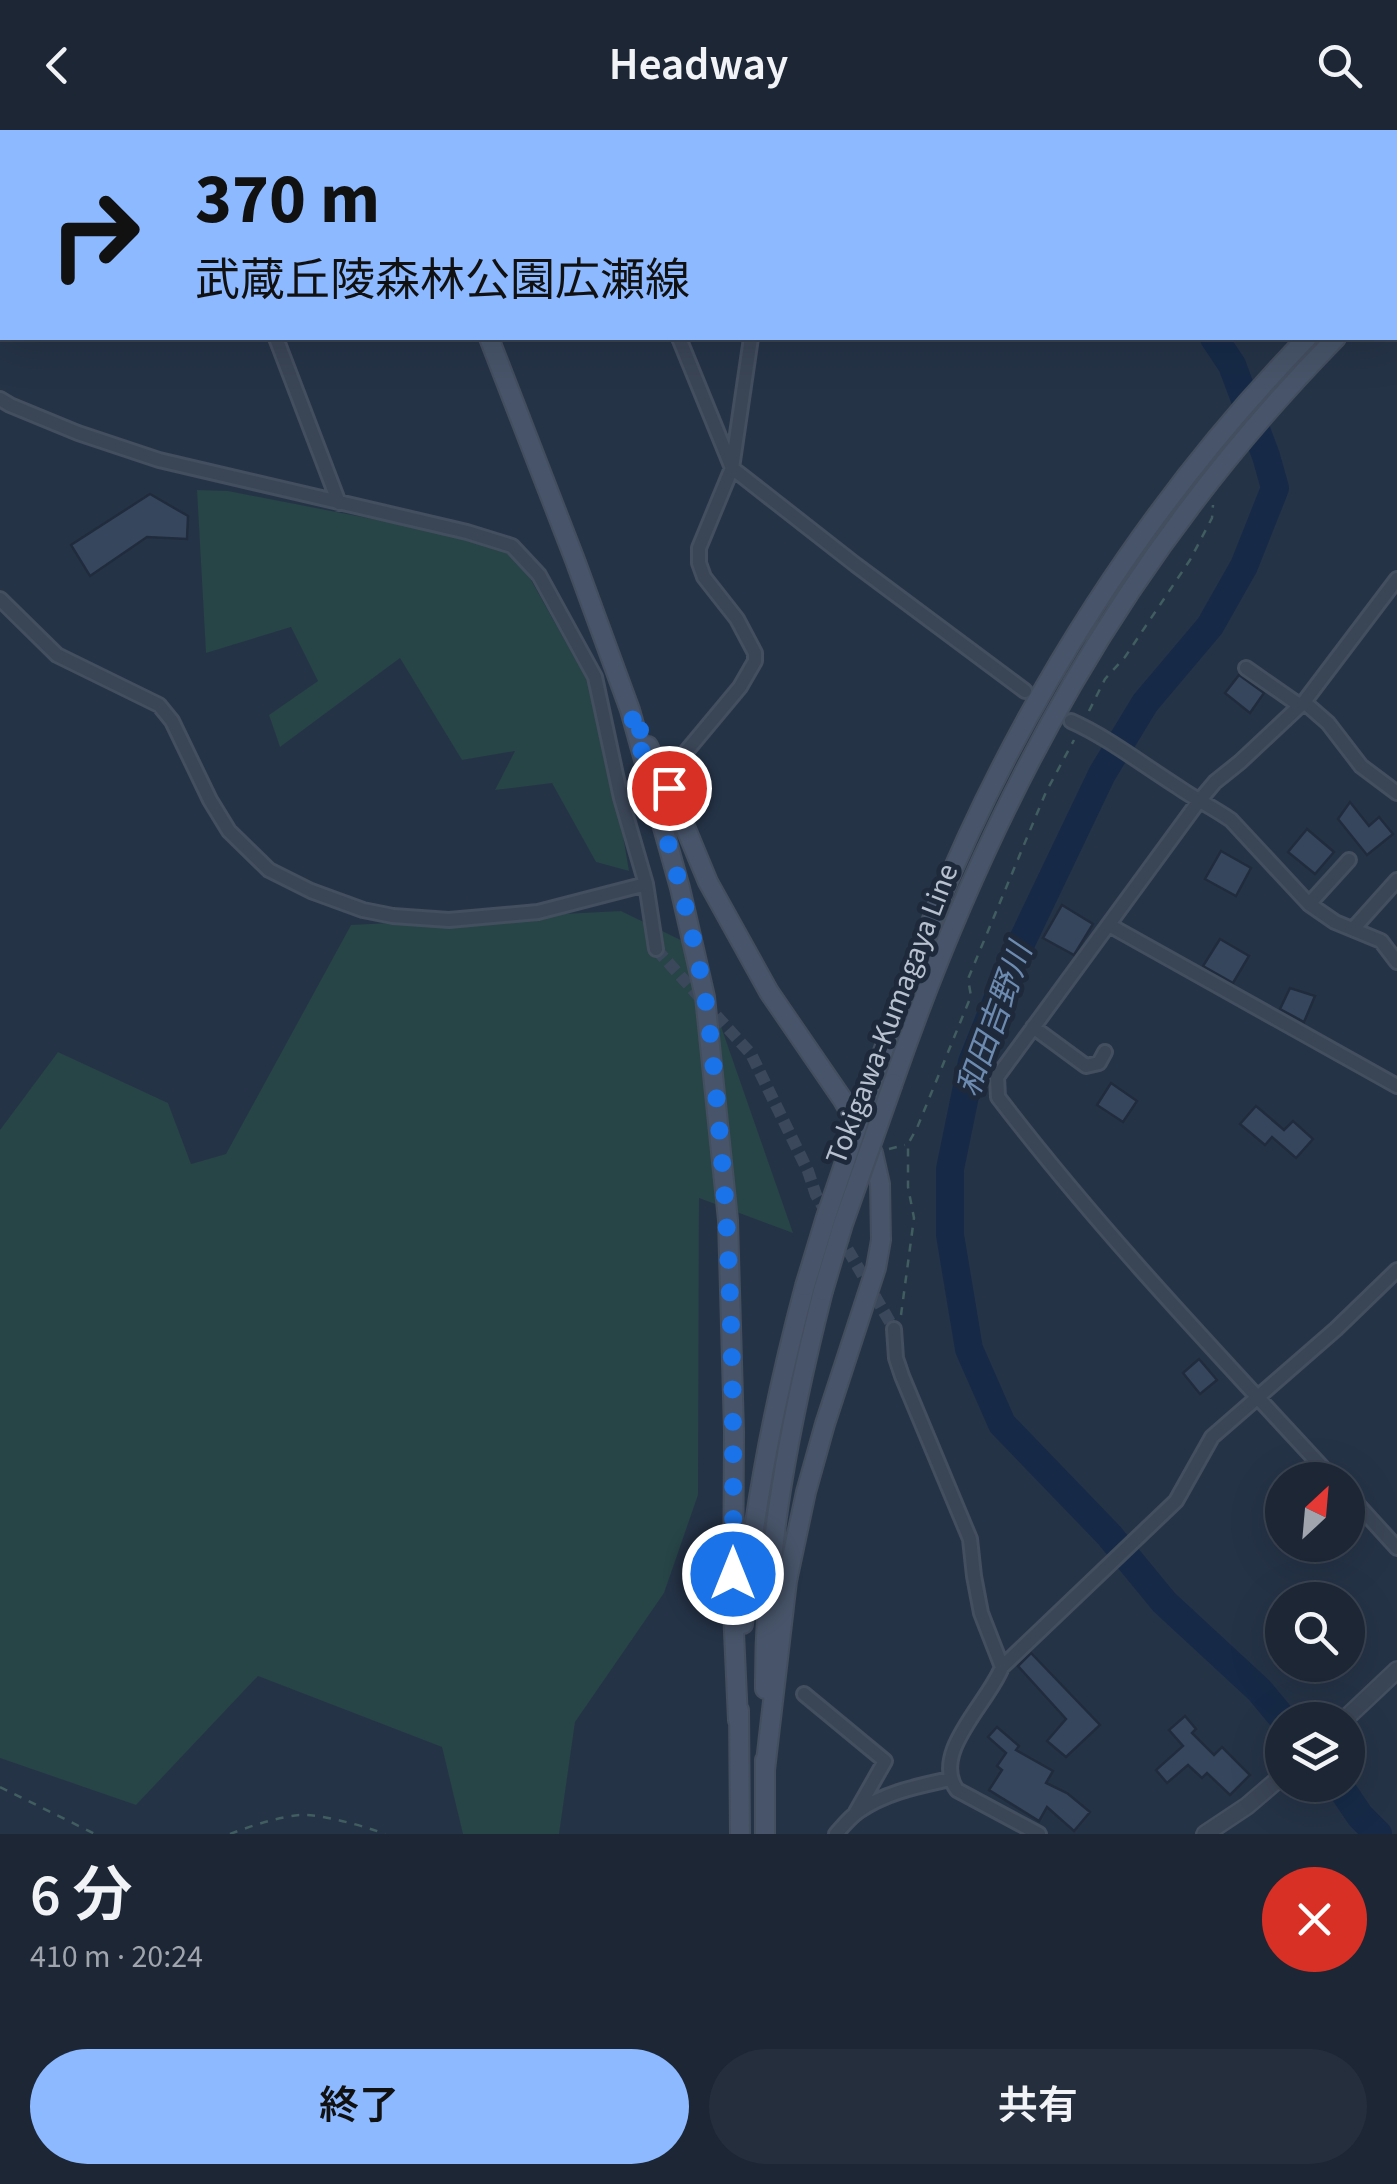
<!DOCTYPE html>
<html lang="ja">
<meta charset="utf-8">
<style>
body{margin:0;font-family:"Source Sans 3","Noto Sans JP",sans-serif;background:#252e3d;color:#f1f3f6;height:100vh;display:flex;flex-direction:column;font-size:38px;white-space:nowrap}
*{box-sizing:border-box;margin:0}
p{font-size:32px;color:#a0a5ad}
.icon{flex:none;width:55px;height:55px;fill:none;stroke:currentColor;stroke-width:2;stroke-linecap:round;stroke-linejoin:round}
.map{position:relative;height:1704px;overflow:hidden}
.details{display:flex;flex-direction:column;background:#1c2635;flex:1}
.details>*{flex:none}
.banner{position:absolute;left:0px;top:0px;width:1398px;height:210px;box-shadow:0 10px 40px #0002,0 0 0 2px #3a4350;background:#8cb9ff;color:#111;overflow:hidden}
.needle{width:65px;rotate:26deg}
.tools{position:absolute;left:1265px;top:1332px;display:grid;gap:20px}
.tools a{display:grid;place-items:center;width:100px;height:100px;border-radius:50%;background:#1c2635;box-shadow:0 10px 40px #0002,0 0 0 2px #3a4350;font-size:50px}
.pin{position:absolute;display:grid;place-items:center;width:85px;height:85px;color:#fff;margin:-42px;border:5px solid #fff;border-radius:50%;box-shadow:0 2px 10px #0007}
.me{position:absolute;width:110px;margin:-55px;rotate:0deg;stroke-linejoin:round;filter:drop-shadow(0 0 8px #0008)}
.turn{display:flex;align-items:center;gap:35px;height:210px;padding:0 30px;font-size:45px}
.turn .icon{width:130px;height:130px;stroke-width:2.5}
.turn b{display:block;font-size:70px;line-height:85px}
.round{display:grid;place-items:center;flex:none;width:105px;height:105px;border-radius:52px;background:#252e3d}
.overview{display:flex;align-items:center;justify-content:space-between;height:170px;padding:0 30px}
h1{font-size:60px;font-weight:600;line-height:75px}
.button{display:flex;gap:20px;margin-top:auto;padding:20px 30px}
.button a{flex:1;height:115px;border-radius:60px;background:#8cb9ff;color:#111;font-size:40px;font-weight:600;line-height:115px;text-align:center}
.button a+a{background:#252e3d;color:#f1f3f6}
header{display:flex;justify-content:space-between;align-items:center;height:130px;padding:0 30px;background:#1c2635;font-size:45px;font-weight:600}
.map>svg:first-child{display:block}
</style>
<header><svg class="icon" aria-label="back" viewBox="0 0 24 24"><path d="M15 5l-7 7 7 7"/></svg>Headway<svg class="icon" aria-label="search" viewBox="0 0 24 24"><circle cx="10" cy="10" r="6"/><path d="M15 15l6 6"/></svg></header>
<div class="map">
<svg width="1397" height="1704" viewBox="0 0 1397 1704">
<rect width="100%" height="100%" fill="#253347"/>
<path fill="#274447" d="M 197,360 L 228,361 L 512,416 L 601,575 L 629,741 L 596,732 L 552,653 L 495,660 L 515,621 L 462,630 L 400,528 L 280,617 L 269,585 L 318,551 L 291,497 L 206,523 Z
M 621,781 L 693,816 L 793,1103 L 699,1068 L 698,1365 L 664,1463 L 575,1592 L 559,1704 L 463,1704 L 442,1617 L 258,1546 L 136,1675 L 0,1628 L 0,1000 L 58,922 L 168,973 L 191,1034 L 226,1024 L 351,795 Z"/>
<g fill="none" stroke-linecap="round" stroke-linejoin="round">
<path stroke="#162a47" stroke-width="28" d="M 1046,0 L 1049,2
M 1214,208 L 1232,235 L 1266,326 L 1275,358 L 1244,436 L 1210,496 L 1145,573 L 1102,644 L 1014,828 L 972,932 L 950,1039 L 950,1105 L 969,1219 L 1002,1294 L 1109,1405 L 1164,1472 L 1259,1560 L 1284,1590
M 1339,1655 L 1360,1686 L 1378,1704"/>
</g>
<path fill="#36475d" stroke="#202c3d" stroke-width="2.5" d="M 150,364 L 188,386 L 187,409 L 147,407 L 90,446 L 71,415 Z
M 1239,545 L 1264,563 L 1250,583 L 1225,563 Z
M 1350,672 L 1369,696 L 1379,687 L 1393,704 L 1367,725 L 1338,689 Z
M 1307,699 L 1334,722 L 1315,744 L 1288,722 Z
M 1221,721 L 1251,738 L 1236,766 L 1205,749 Z
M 1062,775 L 1093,794 L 1074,825 L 1043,808 Z
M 1220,809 L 1249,826 L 1233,853 L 1203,836 Z
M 1290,858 L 1315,866 L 1304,892 L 1280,879 Z
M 1111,953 L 1137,971 L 1123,992 L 1097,975 Z
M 1256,976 L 1284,1000 L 1293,991 L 1313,1009 L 1296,1028 L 1272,1007 L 1265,1015 L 1240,994 Z
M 1199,1229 L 1217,1250 L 1200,1264 L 1183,1243 Z
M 1031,1523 L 1100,1595 L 1066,1627 L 1047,1611 L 1066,1589 L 1018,1536 Z
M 1185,1586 L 1196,1599 L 1192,1603 L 1214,1625 L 1222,1617 L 1250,1645 L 1230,1665 L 1207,1643 L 1202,1648 L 1188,1635 L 1167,1653 L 1156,1640 L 1183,1616 L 1169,1600 Z
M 997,1597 L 1019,1616 L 1016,1620 L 1053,1641 L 1046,1653 L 1067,1663 L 1090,1682 L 1074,1701 L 1047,1677 L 1039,1691 L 989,1660 L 1002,1640 L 997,1636 L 1006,1623 L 988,1607 Z"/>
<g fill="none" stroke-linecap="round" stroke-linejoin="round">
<path stroke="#3b485b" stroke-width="12" stroke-dasharray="12 6" stroke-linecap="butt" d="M 656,819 L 751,924 L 808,1041 L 816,1065 L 894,1199"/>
<g stroke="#434e5f" stroke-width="18">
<path id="minor" d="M 196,0 L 197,2
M 594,0 L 595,2
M 790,2 L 791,0
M 276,208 L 339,373
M 679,208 L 732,338 L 856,435 L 1025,561
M 0,269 L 10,275 L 78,303 L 159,330 L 467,402 L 512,416 L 539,445 L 595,547 L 621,668 L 646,754 L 656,819
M 0,469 L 57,525 L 159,575 L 172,591 L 210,670 L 229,701 L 269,740 L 311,761 L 363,780 L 393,786 L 449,790 L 538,782 L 646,754
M 1246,538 L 1299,575
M 1304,572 L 1328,593 L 1361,636 L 1397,663
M 1071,591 C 1109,608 1143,635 1178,657 C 1195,669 1214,678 1231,690 L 1309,774 L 1335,792 L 1381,811 L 1397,832
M 675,635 L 740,557 L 755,531 L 755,523 L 737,489 L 704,447 L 699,433 L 699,418 L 732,338 L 751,208
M 621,668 L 637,657
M 1309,774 L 1349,730
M 1109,795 L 1397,956
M 1353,799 L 1397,750
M 1033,897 L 1086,936 L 1099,933 L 1105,922
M 894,1199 L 896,1228 L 902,1246 L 970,1409 L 974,1446 L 981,1483 L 1002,1537
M 1334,1350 C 1219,1225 1101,1102 998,967 L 997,947 L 1199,671 L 1215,652 L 1240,632 L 1304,572 L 1397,449
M 1348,1364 L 1397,1418
M 804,1564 L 885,1631 L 856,1682
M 836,1704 C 843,1696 850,1687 859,1681 C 886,1662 919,1656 950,1649
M 1039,1704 L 957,1660 C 930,1623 989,1572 1002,1537 L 1176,1371 L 1212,1307 L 1336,1199 L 1397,1140"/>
</g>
<g stroke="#434e5f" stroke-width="20">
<path id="tertiary" d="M 1344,1590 L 1397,1540
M 1205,1704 L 1247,1676 L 1282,1646"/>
</g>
<g stroke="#434e5f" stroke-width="22">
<path id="secondary" d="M 411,0 L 412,2
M 1395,120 L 1397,118
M 1395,149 L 1397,147
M 489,208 L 575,430 L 630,580 L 680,758 L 705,867 L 728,1090 L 734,1302 L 733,1480 L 738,1590
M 648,616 L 669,658 L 708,752 L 769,862 L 843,970 L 873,1023 L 880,1054 L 881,1110 L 876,1138 L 825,1294 L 806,1362 L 787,1451 L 765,1640
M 874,947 C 894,890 914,833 937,777 C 1023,568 1150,369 1307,208
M 893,953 C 992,668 1124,424 1336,208
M 743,1494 C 753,1379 775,1268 805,1156
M 765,1559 C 764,1424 790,1291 823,1161
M 739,1580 L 740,1704
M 765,1704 L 765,1630"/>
</g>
<path stroke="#405d5f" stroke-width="2.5" stroke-dasharray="8 8" stroke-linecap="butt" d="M 1089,581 L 1105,549 L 1125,527 L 1190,430 L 1212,388 L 1213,375
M 889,1019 L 905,1015
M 901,1185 L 914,1088 L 908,1057 L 908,1014 L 917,998 L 971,866 L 968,849 L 1046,662 L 1074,610
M 0,1657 L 95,1704
M 230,1704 C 251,1696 277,1687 300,1685 C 317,1683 368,1697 385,1704"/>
<use href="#minor" stroke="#3a4556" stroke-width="12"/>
<use href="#tertiary" stroke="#3a4556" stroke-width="15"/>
<use href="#secondary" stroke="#475469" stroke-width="18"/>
<g stroke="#434e5f" stroke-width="22" stroke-linecap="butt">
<path id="secondary-bridge" d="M 805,1156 L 826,1087 L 874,947
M 823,1161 L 843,1094 L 893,953"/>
</g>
<use href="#secondary-bridge" stroke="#475469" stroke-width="18"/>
</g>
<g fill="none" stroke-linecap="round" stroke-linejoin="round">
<path stroke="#1a73e8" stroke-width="18" stroke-dasharray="0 32.4" d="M 669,658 L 630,580 C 656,675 688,770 705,867 C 712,910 715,953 719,996 C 733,1145 734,1295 733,1444"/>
</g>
<g text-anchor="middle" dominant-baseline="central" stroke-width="10" stroke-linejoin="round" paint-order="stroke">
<g font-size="30" fill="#b8c1cf" stroke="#1e2a3b">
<text transform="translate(892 884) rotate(-69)">Tokigawa-Kumagaya Line</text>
</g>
<g font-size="32" font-style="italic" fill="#6d8bb1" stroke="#1e2a3b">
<text transform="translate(995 890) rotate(-70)">和田吉野川</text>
</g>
</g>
</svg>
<div class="tools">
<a><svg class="needle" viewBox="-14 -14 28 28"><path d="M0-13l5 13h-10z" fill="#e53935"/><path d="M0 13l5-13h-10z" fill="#a0a5ad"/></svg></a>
<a><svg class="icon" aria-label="search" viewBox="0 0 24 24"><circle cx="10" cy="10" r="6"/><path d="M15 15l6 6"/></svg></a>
<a><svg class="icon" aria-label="layers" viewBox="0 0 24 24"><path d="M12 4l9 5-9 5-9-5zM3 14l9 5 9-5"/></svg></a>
</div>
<div class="pin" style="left:669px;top:658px;background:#d93025"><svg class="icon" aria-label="arrive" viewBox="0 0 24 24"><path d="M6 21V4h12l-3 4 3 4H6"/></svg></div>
<svg class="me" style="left:733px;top:1444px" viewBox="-20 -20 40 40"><circle r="17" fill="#1a73e8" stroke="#fff" stroke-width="3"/><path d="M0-11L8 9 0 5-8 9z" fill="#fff"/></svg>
<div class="banner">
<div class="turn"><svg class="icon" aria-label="right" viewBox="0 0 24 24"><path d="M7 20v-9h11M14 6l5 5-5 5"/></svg><div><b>370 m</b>武蔵丘陵森林公園広瀬線</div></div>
</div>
</div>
<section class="details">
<div class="overview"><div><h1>6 分</h1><p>410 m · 20:24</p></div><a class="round" style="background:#d93025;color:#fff"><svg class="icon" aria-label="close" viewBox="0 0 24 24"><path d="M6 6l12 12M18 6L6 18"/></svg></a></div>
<div class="button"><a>終了</a><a>共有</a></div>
</section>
